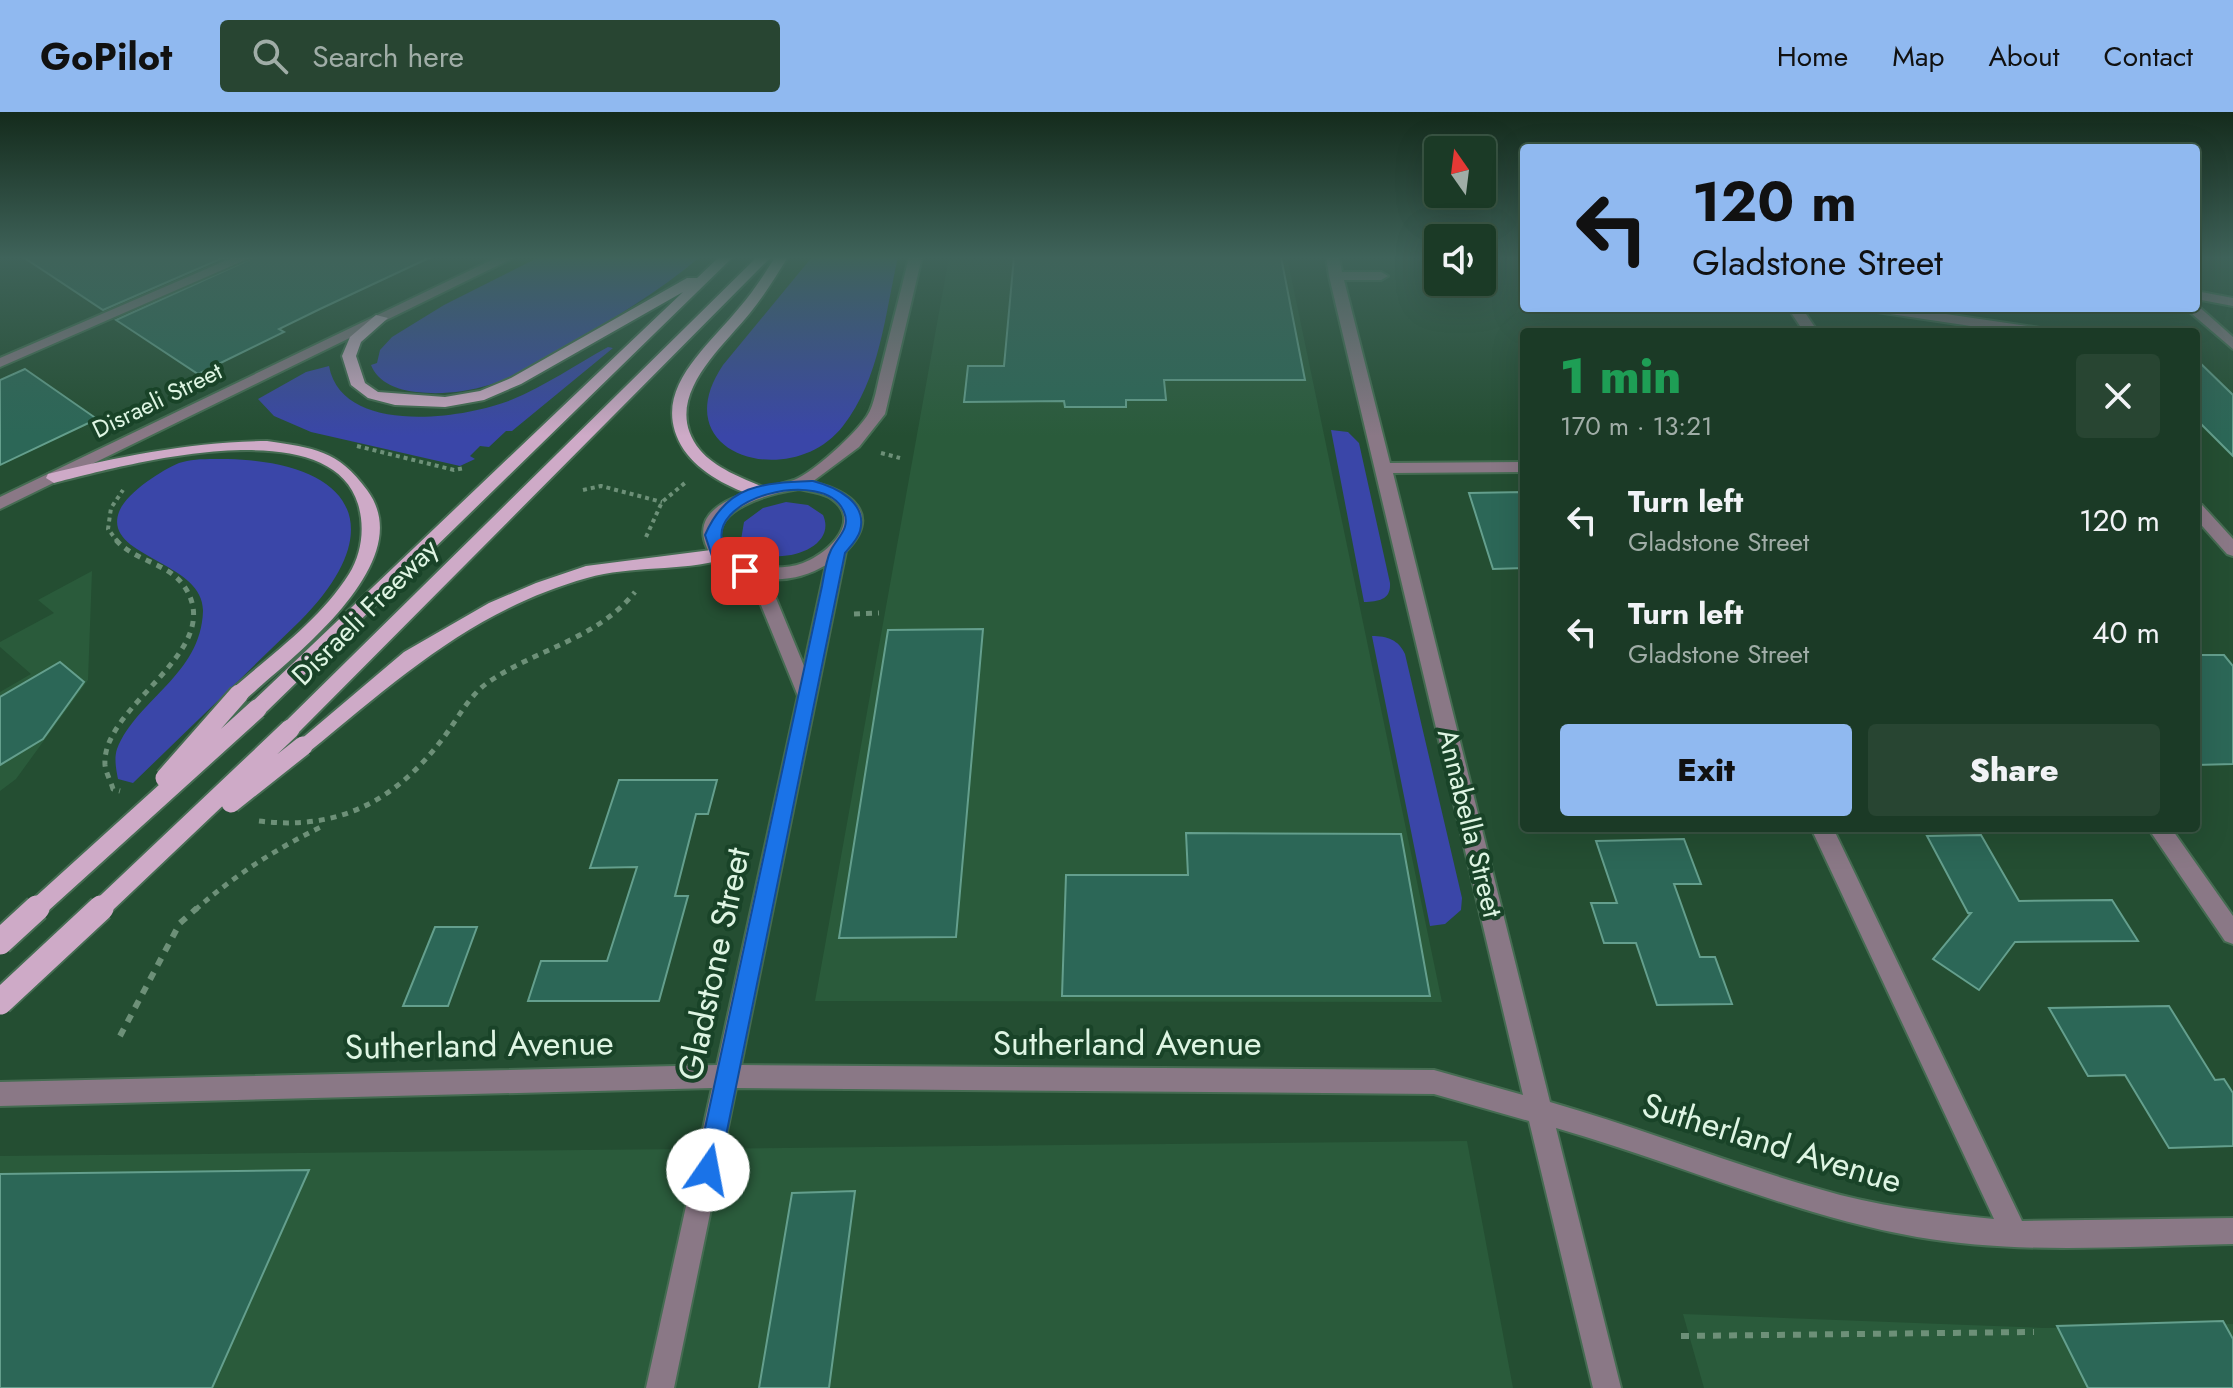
<!DOCTYPE html>
<meta charset="utf-8">
<style>
body{margin:0;font-family:Jost,sans-serif;background:#284532;color:#f1f3f6;height:100vh;display:flex;flex-direction:column;font-size:30px;white-space:nowrap}
*{box-sizing:border-box;margin:0}
p{font-size:26px;color:#a0ada7}
.icon{flex:none;width:44px;height:44px;fill:none;stroke:currentColor;stroke-width:2;stroke-linecap:round;stroke-linejoin:round}
.map{position:relative;flex:1;overflow:hidden}
.sheet{position:absolute;left:1520px;top:216px;width:680px;height:504px;display:flex;flex-direction:column;background:#1b3a26;border-radius:8px;box-shadow:0 8px 32px #0002,0 0 0 2px #395443}
.sheet>*{flex:none}
.guide{position:absolute;left:1520px;top:32px;width:680px;height:168px;border-radius:8px;box-shadow:0 8px 32px #0002,0 0 0 2px #395443;background:#90b9f0;color:#111;overflow:hidden}
.needle{width:52px;rotate:346deg}
.fabs{position:absolute;left:1424px;top:24px;display:grid;gap:16px}
.fabs a{display:grid;place-items:center;width:72px;height:72px;border-radius:8px;background:#1b3a26;box-shadow:0 8px 32px #0002,0 0 0 2px #395443;font-size:40px}
.pin{position:absolute;display:grid;place-items:center;width:68px;height:68px;color:#fff;margin:-34px;border-radius:16px;box-shadow:0 4px 12px #0006}
.me{position:absolute;width:88px;margin:-44px;rotate:12deg;stroke-linejoin:round;filter:drop-shadow(0 0 6px #0008)}
.turn{display:flex;align-items:center;gap:28px;height:168px;padding:0 40px;font-size:36px}
.turn .icon{width:104px;height:104px;stroke-width:2.5}
.turn b{display:block;font-size:56px;line-height:68px}
.round{display:grid;place-items:center;flex:none;width:84px;height:84px;border-radius:8px;background:#284532}
.overview{display:flex;align-items:center;justify-content:space-between;height:136px;padding:0 40px}
h1{font-size:48px;font-weight:800;line-height:60px;color:#1e9e55}
.action{display:flex;gap:16px;margin-top:auto;padding:16px 40px}
.action a{flex:1;height:92px;border-radius:8px;background:#90b9f0;color:#111;font-size:32px;font-weight:800;line-height:92px;text-align:center}
.action a+a{background:#284532;color:#f1f3f6}
ul{padding:0;list-style:none}
li{display:flex;align-items:center;gap:24px;height:112px;padding:0 40px}
li div{flex:1}
li b{display:block;font-size:30px}
li em{font-style:normal}
header{display:flex;align-items:center;gap:48px;box-sizing:border-box;height:112px;padding:0 40px;background:#90b9f0;color:#111}
header strong{font-size:38px}
nav{display:flex;gap:44px;margin-inline-start:auto;font-size:28px}
.search{width:560px;height:72px;background:#284532;display:flex;align-items:center;gap:20px;box-sizing:border-box;padding:0 28px;border-radius:8px;color:#a0ada7;font-size:30px}
.map>svg:first-child{display:block}
</style>
<header>
<strong>GoPilot</strong>
<div class="search"><svg class="icon" aria-label="search" viewBox="0 0 24 24"><circle cx="10" cy="10" r="6"/><path d="M15 15l6 6"/></svg>Search here</div>
<nav><a>Home</a><a>Map</a><a>About</a><a>Contact</a></nav>
</header>
<div class="map">
<svg width="2233" height="1276" viewBox="0 0 2233 1276">
<rect width="100%" height="100%" fill="#244e32"/>
<path fill="#2a5b3b" d="M 949,145 L 1287,145 L 1442,890 L 815,889 Z
M 92,459 L 88,568 L 16,667 L 0,679 L 0,580 L 31,562 L 0,535 L 0,530 L 54,501 L 38,488 Z
M 1467,1029 L 1513,1276 L 0,1276 L 0,1044 Z
M 1683,1202 L 2044,1216 L 2233,1212 L 2233,1276 L 1704,1276 Z"/>
<path fill="#3a46a8" d="M 539,145 L 700,145 C 658,180 613,207 566,234 C 541,248 517,264 489,273 C 466,280 441,283 416,280 C 398,278 378,271 371,253 L 377,251 L 380,238 L 392,225 L 444,193 Z
M 812,145 L 898,145 C 885,202 880,267 843,314 C 792,380 662,344 723,253 Z
M 608,235 L 613,236 L 512,319 L 506,319 L 489,335 L 480,334 L 470,344 L 475,347 L 460,354 L 311,320 L 274,304 L 258,287 L 306,260 L 329,254 C 342,324 463,307 511,288 C 545,274 577,252 608,235 Z
M 1331,318 L 1348,320 L 1359,331 L 1390,471 C 1391,488 1379,489 1364,490 Z
M 228,347 C 351,350 394,414 300,509 L 133,671 L 118,667 C 116,657 114,646 117,637 C 137,587 201,563 203,499 C 204,449 102,445 119,400 C 126,381 162,358 179,351 C 193,346 213,347 228,347 Z
M 786,390 L 808,393 L 823,403 C 840,441 763,460 741,428 L 744,410 L 763,396 Z
M 1372,524 C 1387,524 1399,528 1405,542 L 1462,786 L 1461,798 L 1445,812 L 1430,814 Z"/>
<path fill="#2c6757" stroke="#649f8d" stroke-width="2" d="M 23,145 L 225,145 L 103,198 Z
M 255,145 L 431,145 L 320,197 L 279,217 L 284,220 L 198,262 L 116,208 Z
M 1014,145 L 1281,145 L 1305,268 L 1164,268 L 1166,288 L 1126,288 L 1126,295 L 1065,295 L 1064,289 L 964,290 L 968,254 L 1004,254 Z
M 2196,247 L 2233,283 L 2233,344 L 2196,307 Z
M 25,257 L 97,307 L 0,353 L 0,268 Z
M 1524,380 L 1524,456 L 1493,457 L 1469,381 Z
M 983,517 L 956,825 L 839,826 L 888,518 Z
M 2196,543 L 2224,543 L 2233,554 L 2233,652 L 2196,653 Z
M 60,550 L 84,570 L 43,627 L 0,653 L 0,585 Z
M 619,668 L 717,668 L 708,702 L 696,702 L 675,784 L 688,784 L 659,889 L 528,889 L 541,849 L 607,849 L 637,755 L 590,756 Z
M 1186,721 L 1401,722 L 1430,884 L 1062,884 L 1066,763 L 1188,763 Z
M 1981,723 L 2019,789 L 2112,788 L 2138,829 L 2015,830 L 1979,878 L 1933,847 L 1971,801 L 1968,801 L 1927,724 Z
M 1684,727 L 1701,772 L 1674,772 L 1700,845 L 1715,845 L 1732,892 L 1657,893 L 1636,831 L 1604,831 L 1591,791 L 1617,791 L 1596,729 Z
M 435,815 L 477,815 L 448,894 L 403,894 Z
M 2169,894 L 2215,968 L 2224,967 L 2233,981 L 2233,1034 L 2169,1036 L 2125,963 L 2088,964 L 2049,896 Z
M 309,1058 L 212,1276 L 0,1276 L 0,1062 Z
M 855,1079 L 829,1276 L 759,1276 L 792,1081 Z
M 2223,1209 L 2233,1227 L 2233,1276 L 2088,1276 L 2057,1214 Z"/>
<g fill="none" stroke-linecap="round" stroke-linejoin="round">
<g stroke="#456c52" stroke-width="4">
<path id="minor" d="M 234,145 L 252,145 L 0,255 L 0,246 Z
M 498,145 L 515,145 L 0,397 L 0,385 Z
M 909,145 L 922,145 L 885,302 L 859,335 L 812,370 C 850,379 883,401 846,439 L 741,953 L 1434,958 L 1523,983 L 1329,164 L 1326,145 L 1339,145 L 1342,160 L 1381,160 L 1388,164 L 1381,168 L 1344,168 L 1390,351 L 1524,350 L 1524,360 L 1393,361 L 1550,990 C 1641,1016 1728,1051 1819,1077 C 1875,1094 1935,1101 1994,1107 L 1811,716 L 1833,716 L 2022,1109 L 2233,1106 L 2233,1132 C 2128,1134 2021,1143 1917,1125 C 1793,1103 1678,1051 1556,1016 L 1621,1276 L 1593,1276 L 1529,1009 L 1434,982 L 736,976 L 674,1276 L 646,1276 L 712,976 L 0,994 L 0,970 L 717,953 L 798,584 L 750,466 C 731,461 715,456 707,436 C 685,386 765,378 794,368 C 814,360 855,322 867,304 C 875,292 877,272 881,258 C 890,220 900,183 909,145 ZM 799,377 C 808,379 820,380 829,385 C 865,407 829,441 803,451 C 787,457 770,456 754,454 C 742,453 729,447 723,436 C 705,397 772,381 799,377 ZM 826,453 L 804,554 L 768,467 C 788,469 809,463 826,453 Z
M 2196,179 L 2233,186 L 2233,194 L 2196,187 Z
M 2197,193 L 2233,225 L 2233,237 L 2185,196 L 2196,196 Z
M 1788,196 L 1802,196 L 1818,220 L 1804,220 Z
M 1870,196 L 1905,196 L 2040,216 L 2047,220 L 2011,220 L 1877,200 Z
M 2196,392 L 2202,393 L 2233,427 L 2233,444 L 2227,442 L 2196,407 Z
M 2148,716 L 2171,716 L 2233,804 L 2233,832 L 2225,829 Z"/>
</g>
<g stroke="#456c52" stroke-width="4">
<path id="major" d="M 719,145 L 733,145 L 264,602 L 250,602 L 247,597 L 250,592 L 683,180 L 521,272 L 484,288 L 445,295 L 395,293 L 368,286 L 351,273 L 342,244 L 350,225 L 376,203 L 388,206 L 361,230 L 356,244 L 365,271 L 378,280 L 445,285 L 480,279 L 511,266 L 687,166 L 697,166 Z
M 757,145 L 771,145 L 297,622 L 283,622 L 280,617 L 283,612 Z
M 775,145 L 788,145 C 776,164 764,184 750,201 C 721,237 659,288 700,338 C 715,356 742,366 763,375 L 765,379 L 763,383 L 757,384 C 732,378 699,360 684,338 C 647,281 705,238 739,196 C 752,181 764,163 775,145 Z
M 267,329 C 314,336 338,338 367,378 C 421,450 291,546 246,587 L 239,589 L 229,582 L 232,577 C 272,542 320,508 349,462 C 362,441 365,415 358,392 C 329,296 121,354 54,371 L 46,366 L 48,362 C 121,344 192,330 267,329 Z
M 719,437 L 728,443 L 725,447 C 680,460 632,453 587,466 C 473,498 398,567 310,639 L 296,639 L 293,634 L 404,540 L 489,491 L 536,471 L 586,454 Z"/>
</g>
<path stroke="#6d9078" stroke-width="4" stroke-dasharray="4 4" stroke-linecap="butt" d="M 357,334 L 454,358 L 464,356
M 881,341 L 900,346
M 583,378 L 601,374 L 662,390
M 646,425 L 662,390 L 686,370
M 118,430 L 108,417 L 111,396 L 123,378"/>
<path stroke="#6d9078" stroke-width="5" stroke-dasharray="6 6" stroke-linecap="butt" d="M 116,428 C 135,450 171,451 186,477 C 225,541 101,593 105,653 C 106,661 111,670 113,677 L 120,679
M 854,502 L 879,501
M 259,709 C 338,719 396,689 444,625 C 459,605 469,583 490,569 C 539,536 597,527 635,480
M 195,798 C 235,763 277,736 325,713"/>
<path stroke="#6d9078" stroke-width="6" stroke-dasharray="8 8" stroke-linecap="butt" d="M 120,924 L 180,811 L 197,796
M 1681,1224 L 2034,1220"/>
<use href="#minor" fill="#8a7886" fill-rule="evenodd"/>
<use href="#major" fill="#ceaac7" fill-rule="evenodd"/>
<g stroke="#456c52" stroke-width="23" stroke-linecap="butt">
<path id="major-bridge-far1" d="M 165,666 L 239,582
M 231,691 L 303,634
M 35,798 L 257,597
M 99,798 L 290,617"/>
</g>
<g stroke="#456c52" stroke-width="29" stroke-linecap="butt">
<path id="major-bridge" d="M 0,830 L 37,796
M 0,890 L 101,796"/>
</g>
<use href="#major-bridge-far1" stroke="#ceaac7" stroke-width="19"/>
<use href="#major-bridge" stroke="#ceaac7" stroke-width="25"/>
</g>
<linearGradient id="sky" x2="0" y2="1"><stop stop-color="#142b1c"/><stop offset="0.45" stop-color="#3f635a"/><stop offset="1" stop-color="#3f635a" stop-opacity="0"/></linearGradient>
<rect width="2233" height="324" fill="url(#sky)"/>
<path fill="#1a73e8" stroke="#114b97" stroke-width="2" d="M 813,369 C 836,375 868,390 860,419 C 858,427 850,435 845,441 L 719,1058 L 716,1066 L 708,1069 L 699,1066 L 696,1058 L 822,474 C 824,463 826,448 831,438 C 837,426 851,416 844,400 C 826,354 699,386 725,437 C 730,447 746,450 753,459 L 745,465 L 713,447 L 705,423 C 727,372 763,371 813,369 Z"/>
<g text-anchor="middle" dominant-baseline="central" stroke-width="8" stroke-linejoin="round" paint-order="stroke">
<g font-size="24" fill="#def5e3" stroke="#194328">
<text transform="translate(157 288) rotate(-26)">Disraeli Street</text>
</g>
<g font-size="28" fill="#def5e3" stroke="#194328">
<text transform="translate(365 500) rotate(-45)">Disraeli Freeway</text>
<text transform="translate(1470 711) rotate(76)">Annabella Street</text>
</g>
<g font-size="34" fill="#def5e3" stroke="#194328">
<text transform="translate(714 852) rotate(-78)">Gladstone Street</text>
<text x="1127" y="931">Sutherland Avenue</text>
<text transform="translate(479 933) rotate(-1)">Sutherland Avenue</text>
<text transform="translate(1772 1031) rotate(17)">Sutherland Avenue</text>
</g>
</g>
</svg>
<div class="fabs">
<a><svg class="needle" viewBox="-14 -14 28 28"><path d="M0-13l5 13h-10z" fill="#e53935"/><path d="M0 13l5-13h-10z" fill="#a0ada7"/></svg></a>
<a><svg class="icon" aria-label="sound" viewBox="0 0 24 24"><path d="M4 9h4l5-4v14l-5-4H4zM17 9q2 3 0 6"/></svg></a>
</div>
<div class="pin" style="left:745px;top:459px;background:#d93025"><svg class="icon" aria-label="arrive" viewBox="0 0 24 24"><path d="M6 21V4h12l-3 4 3 4H6"/></svg></div>
<svg class="me" style="left:708px;top:1058px" viewBox="-20 -20 40 40"><circle r="19" fill="#fff"/><path d="M0-13L10 11 0 6-10 11z" fill="#1a73e8"/></svg>
<div class="guide">
<div class="turn"><svg class="icon" aria-label="left" viewBox="0 0 24 24"><path d="M17 20v-9H6M10 6l-5 5 5 5"/></svg><div><b>120 m</b>Gladstone Street</div></div>
</div>
<section class="sheet">
<div class="overview"><div><h1>1 min</h1><p>170 m · 13:21</p></div><a class="round"><svg class="icon" aria-label="close" viewBox="0 0 24 24"><path d="M6 6l12 12M18 6L6 18"/></svg></a></div>
<ul>
<li><svg class="icon" aria-label="left" viewBox="0 0 24 24"><path d="M17 20v-9H6M10 6l-5 5 5 5"/></svg><div><b>Turn left</b><p>Gladstone Street</p></div><em>120 m</em></li>
<li><svg class="icon" aria-label="left" viewBox="0 0 24 24"><path d="M17 20v-9H6M10 6l-5 5 5 5"/></svg><div><b>Turn left</b><p>Gladstone Street</p></div><em>40 m</em></li>
</ul>
<div class="action"><a>Exit</a><a>Share</a></div>
</section>
</div>
